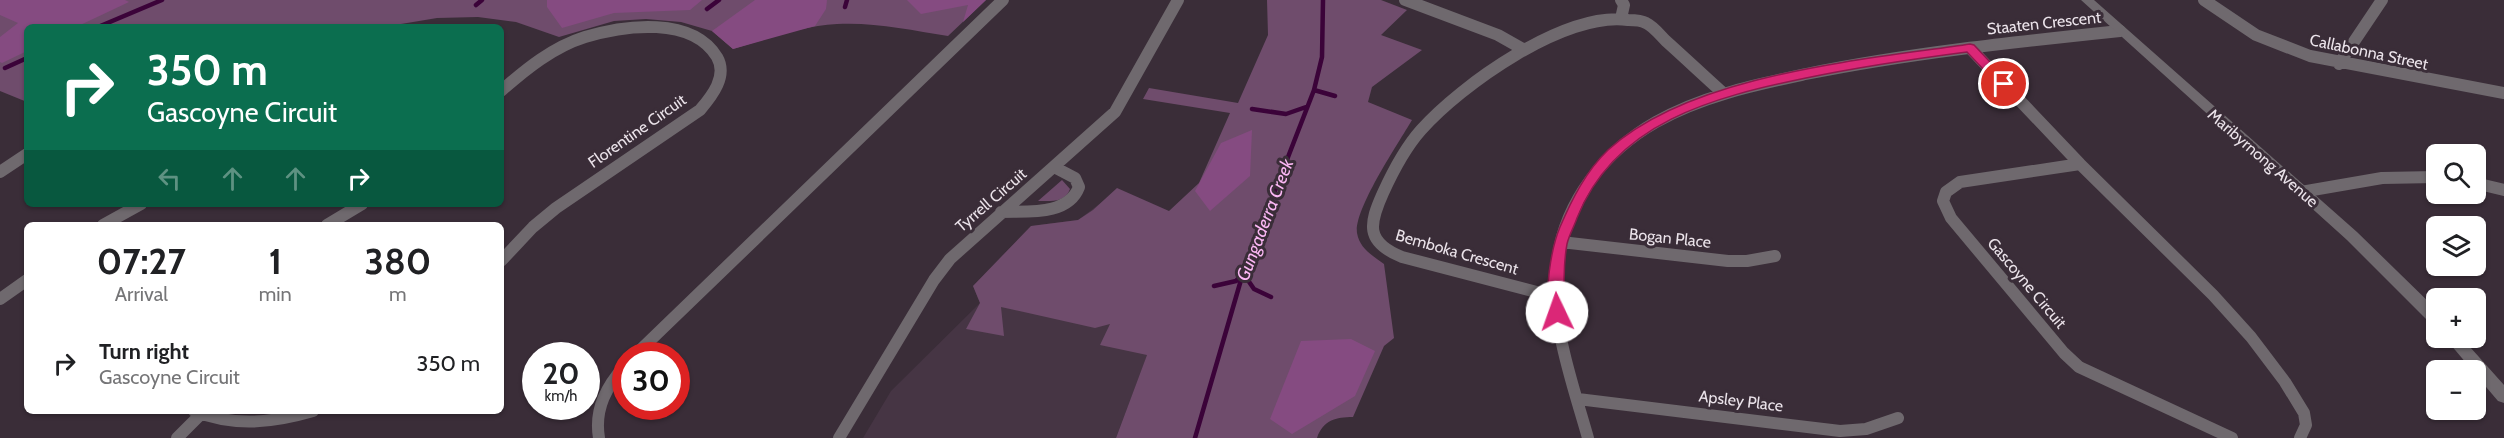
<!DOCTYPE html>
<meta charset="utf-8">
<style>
body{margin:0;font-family:Cabin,sans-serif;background:#f2f2f2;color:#202124;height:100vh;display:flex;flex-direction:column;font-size:22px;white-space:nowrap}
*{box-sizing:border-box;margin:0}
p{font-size:20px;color:#757577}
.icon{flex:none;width:33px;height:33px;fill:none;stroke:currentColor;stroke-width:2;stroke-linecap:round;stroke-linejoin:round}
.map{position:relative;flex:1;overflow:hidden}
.details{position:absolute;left:24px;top:222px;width:480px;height:192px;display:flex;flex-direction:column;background:#fff;border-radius:9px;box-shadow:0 2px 4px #0004}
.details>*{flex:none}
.guide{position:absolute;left:24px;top:24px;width:480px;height:183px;border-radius:9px;box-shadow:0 2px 4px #0004;background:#0b6e4f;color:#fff;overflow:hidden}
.fabs{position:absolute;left:2426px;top:144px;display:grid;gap:12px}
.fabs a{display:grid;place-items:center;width:60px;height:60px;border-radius:9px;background:#fff;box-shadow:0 2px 4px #0004;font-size:30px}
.speed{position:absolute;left:522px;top:342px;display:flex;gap:12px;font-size:30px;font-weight:700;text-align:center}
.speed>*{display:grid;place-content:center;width:78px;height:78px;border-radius:50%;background:#fff;box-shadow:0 2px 4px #0004;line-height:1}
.speed small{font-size:15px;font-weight:400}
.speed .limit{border:9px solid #d22;background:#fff;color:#111}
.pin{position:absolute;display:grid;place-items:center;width:51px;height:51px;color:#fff;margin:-26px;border:3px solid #fff;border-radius:50%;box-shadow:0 2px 6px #0007}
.me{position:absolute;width:66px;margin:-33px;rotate:357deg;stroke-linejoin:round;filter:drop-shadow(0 0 4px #0008)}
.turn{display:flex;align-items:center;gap:21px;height:126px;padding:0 24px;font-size:27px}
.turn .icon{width:78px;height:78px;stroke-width:2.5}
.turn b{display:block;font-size:42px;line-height:51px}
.lanes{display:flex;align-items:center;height:57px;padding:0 24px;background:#0003;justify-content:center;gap:30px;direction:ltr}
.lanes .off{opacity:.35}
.eta{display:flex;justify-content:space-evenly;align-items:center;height:102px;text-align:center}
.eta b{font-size:36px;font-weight:700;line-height:42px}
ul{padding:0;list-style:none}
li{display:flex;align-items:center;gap:18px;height:78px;padding:0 24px}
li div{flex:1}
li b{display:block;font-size:22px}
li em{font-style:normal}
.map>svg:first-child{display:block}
</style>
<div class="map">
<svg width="2504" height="438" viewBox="0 0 2504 438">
<rect width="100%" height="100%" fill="#3a2d38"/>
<path fill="#463544" d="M 1106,199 L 1177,276 L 1116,438 L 863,438 L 891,391 L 980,303 L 973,286 L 1031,226 L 1078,220 Z"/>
<path fill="#6f4c6c" d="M 0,0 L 986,0 L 948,36 C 911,30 874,22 837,24 C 801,26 767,39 733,49 L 712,31 L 681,22 L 646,19 L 614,21 L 559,37 L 516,22 L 478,17 L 437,18 L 383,27 L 27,27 L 27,102 L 0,91 Z
M 1267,0 L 1381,0 L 1407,10 L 1381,35 L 1422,50 L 1372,87 L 1368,102 L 1412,120 C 1398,144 1354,209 1357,233 C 1360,249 1372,255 1384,264 L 1394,338 L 1384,346 L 1353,417 C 1336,417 1323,420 1317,438 L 1116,438 L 1147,355 L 1100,345 L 1110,324 L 1095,328 L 1001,307 L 1004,336 L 966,329 L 980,303 L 973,286 L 1031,226 L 1078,220 L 1093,210 L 1117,188 L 1169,211 L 1199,183 L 1230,113 L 1143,99 L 1149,88 L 1238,103 L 1268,35 Z
M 1062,180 L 1070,189 C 1065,203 1050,201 1038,201 Z"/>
<path fill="#854b81" d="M 0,0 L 125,0 L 129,2 L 76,27 L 27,27 L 27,51 L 2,63 L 0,62 L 0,37 L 18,23 L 0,15 Z
M 547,0 L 702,0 L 690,10 L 614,13 L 562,28 L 547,7 Z
M 755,0 L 827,0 L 826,9 L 815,26 L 733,49 L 712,31 Z
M 907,0 L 986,0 L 963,22 L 968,5 L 921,14 Z
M 1252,130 L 1250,176 L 1210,211 L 1195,191 L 1221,143 Z
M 1351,339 L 1375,351 L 1355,396 L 1292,434 L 1270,419 L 1301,341 Z"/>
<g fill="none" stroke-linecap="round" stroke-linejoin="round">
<path stroke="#3b0339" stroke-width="4.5" d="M 476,5 L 482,0
M 845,7 L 847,0
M 707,9 L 719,0
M 98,27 L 162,0
M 5,68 L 27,58
M 1314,90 L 1335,96
M 1252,109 L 1286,114 L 1306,107
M 1214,286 L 1236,281 L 1243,273 L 1254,289 L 1271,297
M 1195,438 L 1243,273 L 1314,90 L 1322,57 L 1323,0"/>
<path stroke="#6f696e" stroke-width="12" d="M 1405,0 L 1498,35 L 1521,48
M 1621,0 L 1624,5 L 1622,14
M 2204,0 L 2256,35 L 2310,56 L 2504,93
M 1970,48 L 2080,164 L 2213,295 L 2251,337 L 2285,382 L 2304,413 L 2306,425 L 2300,438
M 2339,64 L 2382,0
M 501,91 C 526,69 553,47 585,37 C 625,25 692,16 717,57 C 728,76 712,96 700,110 L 556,208 L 533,227 L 501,261
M 2080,164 L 1960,182 L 1946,192 L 1943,201 L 1951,218 L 2064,353 L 2079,367 L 2232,438
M 0,172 L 27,154
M 2475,183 L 2504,190
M 2301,192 L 2382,178 L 2436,177
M 1001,212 C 1027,211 1068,216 1079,187 L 1075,178 L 1054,167
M 103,225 L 141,204
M 327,225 L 362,204
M 1561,242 L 1728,261 L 1747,261 L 1775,256
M 1556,297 L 1402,257 C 1365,242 1369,224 1383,193 C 1393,171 1405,148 1421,130 C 1461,85 1565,11 1628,20 C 1633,20 1641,20 1646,23 C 1653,26 1660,35 1666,41 C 1685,58 1704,76 1723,93
M 0,299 L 27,280
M 634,356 L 1003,0
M 1578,399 L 1840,431 L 1866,429 L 1898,418
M 194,411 C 234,427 272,423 313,411
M 177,438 L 201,414
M 599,438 C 594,408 607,386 626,364
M 839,438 L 934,280 L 950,259 L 1115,112 L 1178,0
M 1588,438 C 1572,381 1549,321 1557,261 C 1565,201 1605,151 1656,122 C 1702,96 1755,85 1806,74 C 1910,53 2015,42 2120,31"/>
<path fill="#6f696e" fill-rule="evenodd" d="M 2081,0 L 2094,0 L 2357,232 L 2436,309 L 2436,325 L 2430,323 L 2347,240 Z
M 2445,338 L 2462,338 L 2504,385 L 2504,403 L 2498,401 L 2475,374 L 2475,370 L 2472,370 Z"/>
</g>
<path fill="#db2777" stroke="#8e194d" stroke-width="1.5" d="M 1970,44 L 1974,45 L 2009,82 L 2009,87 L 2000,87 L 1967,52 C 1913,59 1859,67 1806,78 C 1714,97 1615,122 1577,218 C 1574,227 1569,235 1567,244 C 1563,266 1564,289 1565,312 L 1563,315 L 1552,315 C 1542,297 1552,246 1560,227 C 1572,199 1586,171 1608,150 C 1691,74 1862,60 1970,44 Z"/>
<g text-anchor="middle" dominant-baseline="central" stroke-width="6" stroke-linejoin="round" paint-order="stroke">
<g font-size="16" fill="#ebe3ea" stroke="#3a2d38">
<text transform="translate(2044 23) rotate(-6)">Staaten Crescent</text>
<text transform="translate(2369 52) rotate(12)">Callabonna Street</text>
<text transform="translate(637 131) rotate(-35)">Florentine Circuit</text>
<text transform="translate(2263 158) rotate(41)">Maribyrnong Avenue</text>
<text transform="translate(991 200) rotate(-41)">Tyrrell Circuit</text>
<text transform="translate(1670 238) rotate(6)">Bogan Place</text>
<text transform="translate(1457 252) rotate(16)">Bemboka Crescent</text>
<text transform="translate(2027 283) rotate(50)">Gascoyne Circuit</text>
<text transform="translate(1741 401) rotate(7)">Apsley Place</text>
</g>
<g font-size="18" font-style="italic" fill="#fbb7f4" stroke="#3a2d38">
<text transform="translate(1265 220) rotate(-69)">Gungaderra Creek</text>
</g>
</g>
</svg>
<div class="fabs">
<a><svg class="icon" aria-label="search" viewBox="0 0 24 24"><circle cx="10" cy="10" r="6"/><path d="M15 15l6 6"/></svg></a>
<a><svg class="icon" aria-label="layers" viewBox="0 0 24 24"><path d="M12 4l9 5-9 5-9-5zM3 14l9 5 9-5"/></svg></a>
<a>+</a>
<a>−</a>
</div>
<div class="speed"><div>20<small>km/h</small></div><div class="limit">30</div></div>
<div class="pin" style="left:2004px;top:84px;background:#d93025"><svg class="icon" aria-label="arrive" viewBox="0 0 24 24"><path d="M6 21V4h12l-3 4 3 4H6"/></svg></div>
<svg class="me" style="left:1557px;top:312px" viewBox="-20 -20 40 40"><circle r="19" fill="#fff"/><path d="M0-13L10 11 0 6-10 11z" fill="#db2777"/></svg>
<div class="guide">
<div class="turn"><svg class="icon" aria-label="right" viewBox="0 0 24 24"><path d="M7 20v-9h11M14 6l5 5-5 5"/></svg><div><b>350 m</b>Gascoyne Circuit</div></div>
<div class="lanes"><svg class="icon off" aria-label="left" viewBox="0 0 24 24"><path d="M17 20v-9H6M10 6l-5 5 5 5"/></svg><svg class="icon off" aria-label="ahead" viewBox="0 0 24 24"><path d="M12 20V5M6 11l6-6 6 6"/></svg><svg class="icon off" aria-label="ahead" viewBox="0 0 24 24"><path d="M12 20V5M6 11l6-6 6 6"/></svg><svg class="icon" aria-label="right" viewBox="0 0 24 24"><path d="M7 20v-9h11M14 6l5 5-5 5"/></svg></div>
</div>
<section class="details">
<div class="eta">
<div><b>07:27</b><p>Arrival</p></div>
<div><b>1</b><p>min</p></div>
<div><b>380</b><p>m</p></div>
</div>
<ul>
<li><svg class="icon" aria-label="right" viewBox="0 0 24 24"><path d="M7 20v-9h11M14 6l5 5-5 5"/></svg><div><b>Turn right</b><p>Gascoyne Circuit</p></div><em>350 m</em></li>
</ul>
</section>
</div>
